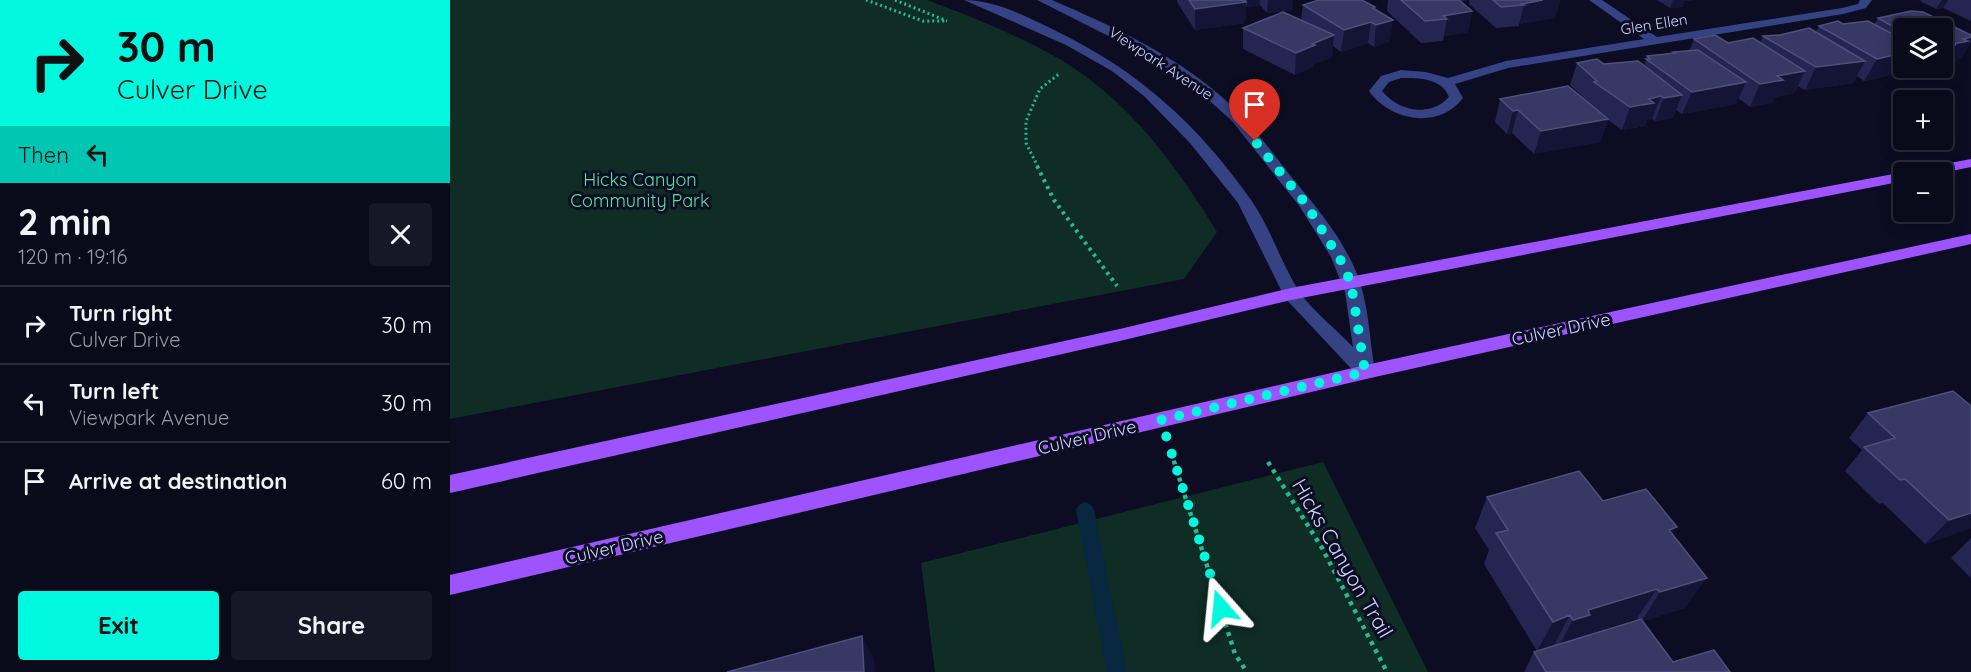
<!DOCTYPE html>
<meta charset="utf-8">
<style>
body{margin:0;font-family:Quicksand,sans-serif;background:#171827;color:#f1f3f6;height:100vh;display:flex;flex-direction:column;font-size:22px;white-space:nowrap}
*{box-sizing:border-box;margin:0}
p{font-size:20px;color:#999aa2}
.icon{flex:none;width:33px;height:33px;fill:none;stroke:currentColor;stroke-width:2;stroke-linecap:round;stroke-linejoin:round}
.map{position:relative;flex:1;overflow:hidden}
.details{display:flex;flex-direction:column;background:#090a1a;width:450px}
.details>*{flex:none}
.hud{background:#00f8df;color:#111;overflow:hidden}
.tools{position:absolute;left:1443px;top:18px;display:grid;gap:12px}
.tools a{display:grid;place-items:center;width:60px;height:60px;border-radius:6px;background:#090a1a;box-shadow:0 3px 15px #0003,0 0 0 2px #292b39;font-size:30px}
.pin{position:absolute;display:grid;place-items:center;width:51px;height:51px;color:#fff;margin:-62px -26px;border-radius:50% 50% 50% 0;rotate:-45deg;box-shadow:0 0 6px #0007}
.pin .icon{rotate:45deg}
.me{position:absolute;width:66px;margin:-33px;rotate:342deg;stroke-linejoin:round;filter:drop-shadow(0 0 4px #0008)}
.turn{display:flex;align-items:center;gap:21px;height:126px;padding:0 18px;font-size:27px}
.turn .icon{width:78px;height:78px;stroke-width:2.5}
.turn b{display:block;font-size:42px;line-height:51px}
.then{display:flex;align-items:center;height:57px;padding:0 18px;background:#0003;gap:12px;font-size:22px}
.round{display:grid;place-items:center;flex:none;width:63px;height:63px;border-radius:6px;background:#171827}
.summary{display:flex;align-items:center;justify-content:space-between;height:102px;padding:0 18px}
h1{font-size:36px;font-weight:700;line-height:45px}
.button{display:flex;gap:12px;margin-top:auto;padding:12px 18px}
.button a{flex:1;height:69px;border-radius:6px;background:#00f8df;color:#111;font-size:24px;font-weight:700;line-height:69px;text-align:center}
.button a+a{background:#171827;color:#f1f3f6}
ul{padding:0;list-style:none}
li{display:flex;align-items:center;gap:18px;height:78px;padding:0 18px;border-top:2px solid #292b39}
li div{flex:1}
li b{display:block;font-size:22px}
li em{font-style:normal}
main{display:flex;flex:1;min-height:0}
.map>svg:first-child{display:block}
</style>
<main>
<section class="details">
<div class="hud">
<div class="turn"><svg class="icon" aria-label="right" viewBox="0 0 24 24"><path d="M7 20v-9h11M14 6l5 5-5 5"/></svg><div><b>30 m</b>Culver Drive</div></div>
<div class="then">Then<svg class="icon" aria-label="left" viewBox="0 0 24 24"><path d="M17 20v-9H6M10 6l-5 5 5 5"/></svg></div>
</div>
<div class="summary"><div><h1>2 min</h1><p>120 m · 19:16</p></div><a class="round"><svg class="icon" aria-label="close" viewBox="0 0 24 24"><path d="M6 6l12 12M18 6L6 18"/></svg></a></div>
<ul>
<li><svg class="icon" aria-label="right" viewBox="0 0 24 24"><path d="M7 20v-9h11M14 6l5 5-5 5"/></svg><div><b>Turn right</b><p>Culver Drive</p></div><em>30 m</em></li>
<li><svg class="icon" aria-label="left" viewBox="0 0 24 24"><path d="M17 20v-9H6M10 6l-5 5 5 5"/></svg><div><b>Turn left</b><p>Viewpark Avenue</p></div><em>30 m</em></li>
<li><svg class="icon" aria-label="arrive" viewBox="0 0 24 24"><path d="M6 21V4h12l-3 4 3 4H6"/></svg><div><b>Arrive at destination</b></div><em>60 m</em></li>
</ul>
<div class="button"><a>Exit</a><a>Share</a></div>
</section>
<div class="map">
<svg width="1521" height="672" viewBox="0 0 1521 672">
<rect width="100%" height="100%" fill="#0c0d22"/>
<path fill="#0f2c25" d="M 0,0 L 477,0 C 525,18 589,43 631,73 C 689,114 730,172 767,232 L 734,279 L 0,419 Z
M 873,462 L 978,672 L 485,672 L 471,563 Z"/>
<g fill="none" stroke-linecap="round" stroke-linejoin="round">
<path fill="#072840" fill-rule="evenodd" d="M 635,502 L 641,505 L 644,510 L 677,672 L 657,672 L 626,510 L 629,505 Z"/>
<path stroke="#29b892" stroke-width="3" stroke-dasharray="2 3" stroke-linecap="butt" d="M 416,0 L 473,21 L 495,21
M 445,0 L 497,21
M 588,167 L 576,143 L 576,121 L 590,89 L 609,74 L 607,73"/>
<path stroke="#29b892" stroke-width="4" stroke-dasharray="3 4.5" stroke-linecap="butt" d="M 587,166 L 604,200 L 667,286"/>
<path stroke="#29b892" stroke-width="4.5" stroke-dasharray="4 5" stroke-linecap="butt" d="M 721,452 L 785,654 L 797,672
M 818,462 L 872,548 L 937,672"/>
<path fill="#354283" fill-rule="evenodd" d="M 514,0 C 546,0 580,18 608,32 C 689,71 749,126 801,200 C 820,227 830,260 847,288 C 857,306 888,331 903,347 L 895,292 L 881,257 L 850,207 L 782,121 L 743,86 L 702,58 L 587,0 L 602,0 C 662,26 723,54 772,97 C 800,121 821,151 843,179 C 869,210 897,244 910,282 C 919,311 920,342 925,372 L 923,377 L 916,379 L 909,377 L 835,298 L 788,203 L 740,143 L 694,96 L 662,71 L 616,45 Z
M 1139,0 L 1152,0 L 1207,37 L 1392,8 L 1408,4 L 1410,0 L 1422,0 L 1416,8 L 1393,14 L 1058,68 L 1005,84 L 1013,98 C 989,130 940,121 919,91 L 931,76 L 951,70 L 976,72 L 998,78 L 1056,61 L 1194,39 ZM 951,78 C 969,78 992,78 999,97 C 980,118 948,111 932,91 L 939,82 Z"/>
<path fill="#9d54ff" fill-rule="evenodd" d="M 1521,159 L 1521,167 L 1492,173 L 1467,172 L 1474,168 Z
M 1454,172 L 1458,172 L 1454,172 L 1454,181 L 841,300 L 674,340 L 0,493 L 0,475 L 674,328 L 841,288 Z
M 1521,234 L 1521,244 L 916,379 L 0,595 L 0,575 L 916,365 Z"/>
</g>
<path fill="#252551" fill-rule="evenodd" d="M 727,0 L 845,0 L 843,0 L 842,10 L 817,13 L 810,5 L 797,7 L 796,5 L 795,23 L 745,30 L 727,2 Z
M 938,0 L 1009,0 L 1022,11 L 1018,32 L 994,36 L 993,41 L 971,43 L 937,11 Z
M 1010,0 L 1110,0 L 1105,18 L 1069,24 L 1069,26 L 1046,28 L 1019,4 L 1019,0 L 1012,1 Z
M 1203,0 L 1244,0 L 1234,1 L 1232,7 L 1220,8 L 1207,0 Z
M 1471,0 L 1521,0 L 1521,21 L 1493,8 L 1486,9 L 1470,1 Z
M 853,5 L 925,9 L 940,41 L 924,47 L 918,43 L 891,52 L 883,46 L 882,57 L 864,64 L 863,67 L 845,75 L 793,49 L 793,28 L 851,20 Z
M 1461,11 L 1473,12 L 1521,35 L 1521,42 L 1511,58 L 1507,59 L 1505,63 L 1493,65 L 1492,66 L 1492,28 L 1454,28 L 1454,68 L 1461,68 L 1459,71 L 1414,81 L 1407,76 L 1403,83 L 1355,90 L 1348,86 L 1344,93 L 1325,97 L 1322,103 L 1300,107 L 1288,98 L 1286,104 L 1232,114 L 1226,110 L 1223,118 L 1205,121 L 1202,119 L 1197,120 L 1195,126 L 1172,130 L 1158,120 L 1150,142 L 1084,154 L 1062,133 L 1057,134 L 1045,122 L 1050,99 L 1118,86 L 1138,102 L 1120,85 L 1127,63 L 1147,59 L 1154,64 L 1188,61 L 1194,66 L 1197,56 L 1223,53 L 1223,52 L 1239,51 L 1244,39 L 1265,35 L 1278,43 L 1303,38 L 1310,43 L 1313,36 L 1330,35 L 1359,28 L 1366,32 L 1369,26 L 1388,21 L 1393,24 L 1418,21 L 1424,25 L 1428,18 Z
M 1464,68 L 1489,68 L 1470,71 Z
M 1521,406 L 1521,528 L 1475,544 L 1433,503 L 1429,504 L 1395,471 L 1412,450 L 1399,438 L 1418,413 Z
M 1037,497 L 1153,501 L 1222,535 L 1235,608 L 1193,621 L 1223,662 L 1280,672 L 1074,672 L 1084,652 L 1087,651 L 1034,564 L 1039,550 L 1025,528 ZM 1187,618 L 1188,620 L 1126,639 L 1127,638 Z
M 1521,538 L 1521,578 L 1501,558 Z"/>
<path fill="#131436" d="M 797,0 L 810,0 L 810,5 L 797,7 Z
M 818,0 L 845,0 L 843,0 L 842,10 L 817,13 Z
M 1093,0 L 1110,0 L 1105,18 L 1069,24 L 1074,5 L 1072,4 Z
M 1223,0 L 1244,0 L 1234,1 L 1232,7 L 1220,8 Z
M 1492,0 L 1498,0 L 1493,8 L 1486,9 Z
M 796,2 L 795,23 L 745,30 L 745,9 Z
M 925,7 L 923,23 L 921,22 L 918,43 L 891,52 L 894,30 L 923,8 Z
M 1022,11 L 1018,32 L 994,36 L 997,19 L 993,16 Z
M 943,20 L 940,41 L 924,47 L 926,25 Z
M 884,35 L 882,57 L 864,64 L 863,67 L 845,75 L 846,53 L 862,44 Z
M 1521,37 L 1521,42 L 1511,58 L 1507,59 L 1505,63 L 1493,65 L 1492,66 L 1492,47 L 1503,44 L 1513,39 Z
M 1454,53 L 1454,68 L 1461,68 L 1459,71 L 1414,81 L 1427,59 Z
M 1415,61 L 1403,83 L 1355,90 L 1366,67 Z
M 1472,68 L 1489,68 L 1470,71 Z
M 1355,71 L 1344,93 L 1325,97 L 1322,103 L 1300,107 L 1310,84 L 1327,76 Z
M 1296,82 L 1286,104 L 1232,114 L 1242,92 Z
M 1232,95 L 1223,118 L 1205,121 L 1214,98 Z
M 1211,96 L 1202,119 L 1197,120 L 1195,126 L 1172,130 L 1180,107 L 1199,99 Z
M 1068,110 L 1062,133 L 1057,134 L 1063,111 Z
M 1158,119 L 1150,142 L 1084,154 L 1091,131 Z
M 1521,513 L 1521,528 L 1475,544 L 1499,520 Z
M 1227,527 L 1208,558 L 1219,530 Z
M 1257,578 L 1235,608 L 1191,622 L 1210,592 Z
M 1207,589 L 1187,618 L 1127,638 L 1123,644 L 1107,649 L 1123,620 L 1138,610 Z
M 1120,615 L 1104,645 L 1087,651 L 1103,622 Z
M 412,636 L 424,659 L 425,672 L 414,672 Z"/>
<path fill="#373864" stroke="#4e507c" stroke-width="1.5" d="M 739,0 L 794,0 L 796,2 L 745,9 Z
M 869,0 L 912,0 L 925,7 L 923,8 L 943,20 L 926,25 L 921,22 L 894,30 L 853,5 Z
M 951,0 L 1009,0 L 1022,11 L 993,16 L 997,19 L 975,21 Z
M 1043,0 L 1093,0 L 1072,4 L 1074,5 L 1051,7 Z
M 1461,11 L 1473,12 L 1521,35 L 1521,37 L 1513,39 L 1518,41 L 1503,44 L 1506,45 L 1492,47 L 1492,28 L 1454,28 L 1454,33 L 1428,18 Z
M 833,12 L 884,35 L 862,44 L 865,45 L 846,53 L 793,28 Z
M 1388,21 L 1393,24 L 1418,21 L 1454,40 L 1454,53 L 1427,59 L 1369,26 Z
M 1359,28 L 1415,61 L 1366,67 L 1313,36 L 1330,35 Z
M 1265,35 L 1278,43 L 1303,38 L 1355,71 L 1327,76 L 1333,80 L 1310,84 L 1244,39 Z
M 1248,50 L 1296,82 L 1242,92 L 1196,59 L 1200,59 L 1197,56 L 1225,53 L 1223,52 Z
M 1147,59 L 1154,64 L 1188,61 L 1232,95 L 1214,98 L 1211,96 L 1199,99 L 1204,103 L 1180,107 L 1144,82 L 1147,81 L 1127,63 Z
M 1118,86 L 1158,119 L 1091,131 L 1068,110 L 1063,111 L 1050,99 Z
M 1503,391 L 1521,406 L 1521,513 L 1499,520 L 1455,479 L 1450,480 L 1414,447 L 1445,438 L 1418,413 Z
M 1129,471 L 1153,501 L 1196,489 L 1227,527 L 1219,530 L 1257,578 L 1210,592 L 1207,589 L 1138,610 L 1140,615 L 1123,620 L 1120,615 L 1103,622 L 1046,533 L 1058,530 L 1037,497 Z
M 1191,619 L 1223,662 L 1264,650 L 1280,672 L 1096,672 L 1084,652 Z
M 412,636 L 414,672 L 277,672 Z"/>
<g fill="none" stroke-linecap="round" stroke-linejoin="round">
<path stroke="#00f8df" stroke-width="10" stroke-dasharray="0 18" d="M 771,608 L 711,420 L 915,372 L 901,283 L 891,261 L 856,204 L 805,141"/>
</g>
<g text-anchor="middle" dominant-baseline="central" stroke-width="6" stroke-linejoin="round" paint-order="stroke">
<g font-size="15" fill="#cdd2ff" stroke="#0c0d22">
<text transform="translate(1204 24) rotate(-9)">Glen Ellen</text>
<text transform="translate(711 63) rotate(33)">Viewpark Avenue</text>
</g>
<g font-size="18" fill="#55e4a3" stroke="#0c0d22">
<text x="190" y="179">Hicks Canyon<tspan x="190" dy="21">Community Park</tspan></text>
</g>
<g font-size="18" fill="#cdd2ff" stroke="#0c0d22">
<text transform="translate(1111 329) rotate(-12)">Culver Drive</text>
<text transform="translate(637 437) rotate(-13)">Culver Drive</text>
<text transform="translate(164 547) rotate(-13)">Culver Drive</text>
</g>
<g font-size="21" fill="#cdd2ff" stroke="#0c0d22">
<text transform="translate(893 558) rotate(60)">Hicks Canyon Trail</text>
</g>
</g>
</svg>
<div class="tools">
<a><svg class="icon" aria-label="layers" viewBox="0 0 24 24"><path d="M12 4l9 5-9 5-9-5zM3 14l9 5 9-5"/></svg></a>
<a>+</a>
<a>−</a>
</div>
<div class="pin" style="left:805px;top:141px;background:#d93025"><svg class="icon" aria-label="arrive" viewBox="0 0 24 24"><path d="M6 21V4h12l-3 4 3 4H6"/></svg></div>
<svg class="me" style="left:771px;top:608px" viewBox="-20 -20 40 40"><path d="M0-17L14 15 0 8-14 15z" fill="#00f8df" stroke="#fff" stroke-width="4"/></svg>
</div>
</main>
